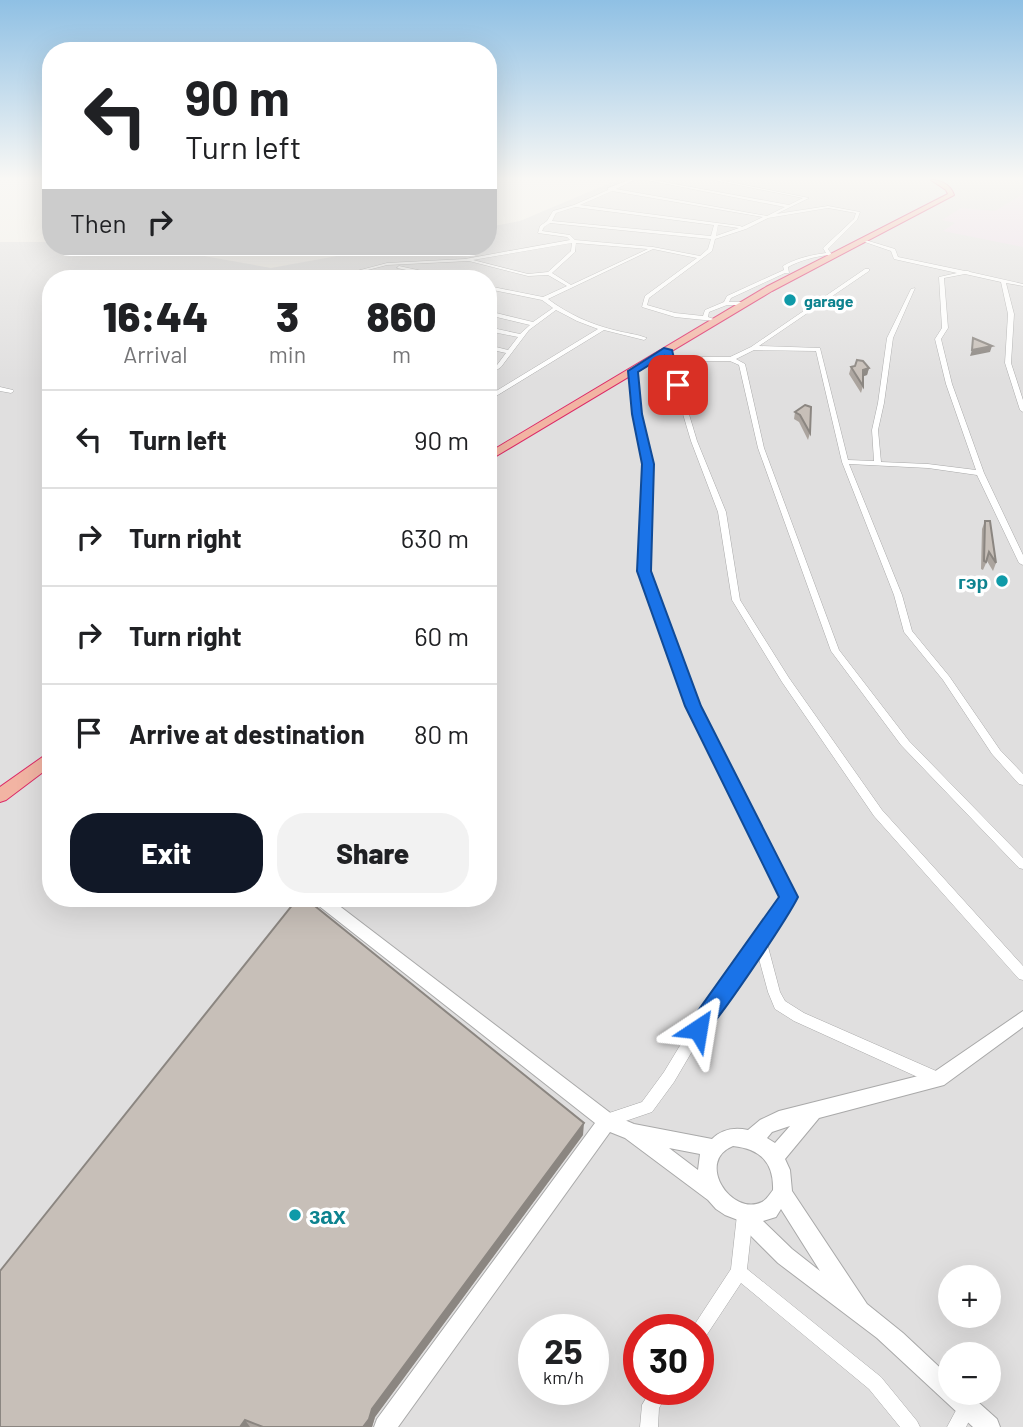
<!DOCTYPE html>
<meta charset="utf-8">
<style>
body{margin:0;font-family:Barlow,sans-serif;background:#f2f2f2;color:#202124;height:100vh;display:flex;flex-direction:column;font-size:26px;white-space:nowrap}
*{box-sizing:border-box;margin:0}
p{font-size:23px;color:#757577}
.icon{flex:none;width:38px;height:38px;fill:none;stroke:currentColor;stroke-width:2;stroke-linecap:round;stroke-linejoin:round}
.map{position:relative;flex:1;overflow:hidden}
.details{position:absolute;left:42px;top:270px;width:455px;height:637px;display:flex;flex-direction:column;background:#fff;border-radius:28px;box-shadow:0 7px 28px #0002}
.details>*{flex:none}
.hud{position:absolute;left:42px;top:42px;width:455px;height:214px;border-radius:28px;box-shadow:0 7px 28px #0002;background:#fff;color:#202124;overflow:hidden}
.fabs{position:absolute;left:938px;top:1265px;display:grid;gap:14px}
.fabs a{display:grid;place-items:center;width:63px;height:63px;border-radius:50%;background:#fff;box-shadow:0 7px 28px #0002;font-size:35px}
.speed{position:absolute;left:518px;top:1314px;display:flex;gap:14px;font-size:35px;font-weight:700;text-align:center}
.speed>*{display:grid;place-content:center;width:91px;height:91px;border-radius:50%;background:#fff;box-shadow:0 7px 28px #0002;line-height:1}
.speed small{font-size:18px;font-weight:400}
.speed .limit{border:10px solid #d22;background:#fff;color:#111}
.pin{position:absolute;display:grid;place-items:center;width:60px;height:60px;color:#fff;margin:-30px;border-radius:14px;box-shadow:0 4px 10px #0006}
.me{position:absolute;width:77px;margin:-38px;rotate:33deg;stroke-linejoin:round;filter:drop-shadow(0 0 5px #0008)}
.turn{display:flex;align-items:center;gap:24px;height:147px;padding:0 28px;font-size:32px}
.turn .icon{width:91px;height:91px;stroke-width:2.5}
.turn b{display:block;font-size:49px;line-height:60px}
.then{display:flex;align-items:center;height:66px;padding:0 28px;background:#0003;gap:14px;font-size:26px}
.eta{display:flex;justify-content:space-evenly;align-items:center;height:119px;text-align:center}
.eta b{font-size:42px;font-weight:800;line-height:49px}
.button{display:flex;gap:14px;margin-top:auto;padding:14px 28px}
.button a{flex:1;height:80px;border-radius:28px;background:#111827;color:#fff;font-size:28px;font-weight:800;line-height:80px;text-align:center}
.button a+a{background:#f2f2f2;color:#202124}
ul{padding:0;list-style:none}
li{display:flex;align-items:center;gap:21px;height:98px;padding:0 28px;border-top:2px solid #e0e0e0}
li div{flex:1}
li b{display:block;font-size:26px}
li em{font-style:normal}
.map>svg:first-child{display:block}
</style>
<div class="map">
<svg width="1023" height="1427" viewBox="0 0 1023 1427">
<rect width="100%" height="100%" fill="#f2efe9"/>
<path fill="#e0dfdf" fill-rule="evenodd" d="M 617,180 L 1023,180 L 1023,1427 L 0,1427 L 0,242 L 51,242 L 51,247 L 154,247 L 271,268 L 386,247 L 488,247 L 488,227 L 520,221 ZM 51,278 L 488,278 L 488,898 L 51,898 ZM 950,1278 L 989,1278 L 989,1316 L 950,1316 ZM 534,1330 L 593,1330 L 593,1390 L 534,1390 ZM 639,1330 L 698,1330 L 698,1390 L 639,1390 ZM 950,1354 L 989,1354 L 989,1393 L 950,1393 Z"/>
<path fill="#ebdbe8" d="M 1023,194 L 1023,247 L 943,231 L 955,223 L 942,220 L 961,208 L 995,211 Z"/>
<g fill="none" stroke-linecap="round" stroke-linejoin="round">
<g stroke="#a9a9a9" stroke-width="1">
<path id="minor" d="M 629,180 L 634,180 L 616,189 L 767,216 L 785,207 L 646,180 L 653,180 L 789,205 L 803,198 L 713,180 L 720,180 L 809,198 L 776,214 L 828,206 L 860,212 L 857,220 L 828,249 L 834,258 L 830,258 L 828,255 C 814,257 801,260 788,267 L 789,273 L 785,273 L 731,298 L 729,302 L 743,302 L 745,303 L 745,305 L 727,305 L 709,312 L 708,317 L 714,319 L 714,321 L 675,317 L 642,307 L 645,296 L 697,258 L 653,249 L 548,299 C 568,314 590,324 614,330 C 625,333 637,334 647,338 L 644,340 L 604,330 L 488,401 L 488,396 L 598,329 L 577,321 L 556,310 L 529,330 L 501,367 L 488,376 L 488,371 L 497,365 L 506,353 L 488,349 L 488,345 L 508,350 L 518,337 L 488,331 L 488,327 L 520,334 L 530,325 L 488,315 L 488,311 L 533,322 L 553,308 L 542,300 L 488,289 L 488,286 L 543,297 L 567,286 L 548,275 L 528,276 L 469,261 L 387,265 L 337,278 L 330,278 L 387,263 L 465,259 L 570,240 L 567,237 L 538,233 L 540,226 L 547,221 L 553,211 L 574,205 L 608,190 L 608,188 ZM 612,191 L 763,217 L 742,227 L 740,226 L 580,205 ZM 575,207 L 714,225 L 711,236 L 552,221 L 556,213 ZM 828,208 L 856,213 L 854,219 L 823,248 L 826,253 C 811,255 797,258 783,266 L 784,270 L 727,296 L 724,302 L 705,310 L 703,316 L 675,313 L 647,305 L 649,298 L 712,251 L 715,239 L 746,229 L 768,218 ZM 550,223 L 711,239 L 708,249 L 700,256 L 653,247 L 575,240 L 570,235 L 542,231 L 544,227 ZM 718,225 L 739,228 L 716,236 ZM 572,243 L 571,251 L 548,272 L 528,274 L 473,260 ZM 576,243 L 648,249 L 571,285 L 552,273 L 575,252 Z
M 862,239 L 895,249 L 898,257 L 965,271 L 968,271 L 970,272 L 1023,284 L 1023,286 L 1006,283 L 1014,314 L 1011,363 L 1023,400 L 1023,412 L 1020,410 L 1005,363 L 1008,314 L 1001,282 L 965,274 L 944,278 L 948,328 L 941,339 L 952,384 L 984,473 L 1023,555 L 1023,565 L 1019,563 L 977,475 L 928,468 L 849,464 L 902,595 L 912,631 L 949,676 L 1000,750 L 1023,774 L 1023,785 L 1019,784 L 992,754 L 943,680 L 904,632 L 894,595 L 842,462 L 816,351 L 754,350 L 736,359 L 745,364 L 764,448 L 839,650 L 909,741 L 1023,858 L 1023,869 L 1019,868 L 901,745 L 831,651 L 758,448 L 739,365 L 730,361 L 673,361 L 697,441 L 726,512 L 740,600 L 789,678 L 882,810 L 1023,966 L 1023,980 L 1019,979 L 874,816 L 782,682 L 732,600 L 718,512 L 691,441 L 664,350 L 669,349 L 672,357 L 730,357 L 751,347 L 865,269 L 869,269 L 869,271 L 759,346 L 820,348 L 848,460 L 874,461 L 872,430 L 878,403 L 887,338 L 911,289 L 915,288 L 893,338 L 884,403 L 878,430 L 881,462 L 928,464 L 976,470 L 946,384 L 935,339 L 942,328 L 939,277 L 957,273 L 894,259 L 891,251 L 862,241 Z
M 399,266 L 450,277 L 452,278 L 444,278 L 397,268 Z
M 633,369 L 636,371 L 640,414 L 651,464 L 648,571 L 698,706 L 795,897 L 767,943 L 780,992 L 785,1001 L 804,1013 L 943,1074 L 945,1079 L 943,1084 L 938,1085 L 933,1084 L 794,1021 L 775,1009 L 768,992 L 758,955 L 717,1009 L 674,1082 L 652,1112 L 608,1127 L 603,1125 L 601,1120 L 603,1115 L 642,1102 L 664,1072 L 707,1001 L 757,938 L 783,897 L 688,706 L 640,571 L 645,464 L 634,414 L 630,371 Z
M 0,387 L 13,390 L 14,391 L 11,393 L 0,391 Z
M 745,1207 L 750,1210 L 753,1215 L 747,1269 L 881,1377 L 917,1421 L 920,1427 L 900,1427 L 869,1389 L 741,1283 L 704,1339 L 698,1341 L 698,1330 L 691,1330 L 731,1269 L 737,1215 L 740,1210 Z
M 651,1390 L 670,1390 L 659,1408 L 658,1427 L 640,1427 L 642,1405 Z
M 967,1398 L 973,1401 L 976,1407 L 966,1427 L 947,1427 L 961,1401 Z"/>
</g>
<g stroke="#a9a9a9" stroke-width="2">
<path id="tertiary" d="M 312,898 L 329,898 L 613,1115 L 634,1124 L 712,1139 C 722,1129 735,1127 748,1130 L 760,1120 L 779,1111 L 934,1072 L 1023,1011 L 1023,1027 L 944,1085 L 819,1118 L 785,1159 L 790,1170 L 792,1191 L 867,1304 L 903,1333 L 950,1377 L 950,1393 L 968,1393 L 997,1419 L 1000,1427 L 973,1427 L 877,1338 L 778,1263 L 751,1236 L 738,1220 L 725,1215 L 716,1209 L 708,1200 L 625,1138 L 610,1132 L 398,1427 L 374,1427 L 377,1419 L 595,1123 L 314,902 ZM 790,1126 L 775,1143 L 767,1138 L 772,1132 ZM 733,1146 C 760,1149 774,1162 773,1190 C 770,1194 766,1200 762,1202 C 731,1217 695,1161 733,1146 ZM 669,1148 L 700,1154 L 698,1170 ZM 781,1209 L 815,1263 L 820,1271 L 792,1249 L 763,1221 L 776,1217 Z"/>
</g>
<g stroke="#dc2a67" stroke-width="2">
<path id="trunk" d="M 931,180 C 941,180 951,185 954,195 L 772,291 L 488,461 L 488,453 L 766,287 L 948,194 L 946,190 Z
M 51,751 L 51,766 L 6,800 L 0,802 L 0,787 Z"/>
</g>
<use href="#minor" fill="#fff" fill-rule="evenodd"/>
<use href="#tertiary" fill="#fff" fill-rule="evenodd"/>
<use href="#trunk" fill="#f2b4a3" fill-rule="evenodd"/>
</g>
<path fill="#aba49e" d="M 855,366 L 869,368 L 867,375 L 863,376 L 863,386 L 861,393 L 849,374 L 851,367 Z
M 805,405 L 810,433 L 808,440 L 799,422 L 794,419 L 795,412 Z
M 985,521 L 996,563 L 993,571 L 987,561 L 983,570 L 981,569 L 982,529 Z
M 583,1135 L 375,1417 L 372,1427 L 0,1427 Z"/>
<path fill="#8b8681" d="M 992,346 L 990,352 L 970,356 L 972,350 Z
M 869,368 L 867,375 L 861,377 L 863,370 Z
M 584,1123 L 583,1135 L 375,1417 L 372,1427 L 363,1427 L 372,1409 Z
M 245,1420 L 250,1427 L 240,1427 Z"/>
<path fill="#c7bfb8" stroke="#8b8681" stroke-width="2" d="M 973,338 L 992,346 L 972,350 Z
M 857,360 L 863,361 L 869,368 L 863,370 L 863,386 L 851,367 L 855,366 Z
M 805,405 L 811,407 L 810,433 L 800,415 L 795,412 Z
M 985,521 L 990,521 L 996,563 L 989,552 L 986,562 L 984,561 Z
M 298,898 L 305,898 L 584,1123 L 372,1409 L 369,1419 L 363,1427 L 263,1427 L 245,1420 L 240,1427 L 0,1427 L 0,1271 Z"/>
<linearGradient id="sky" x2="0" y2="1"><stop stop-color="#8fc0e4"/><stop offset="0.47" stop-color="#f9f8f5"/><stop offset="1" stop-color="#f9f8f5" stop-opacity="0"/></linearGradient>
<rect width="1023" height="380" fill="url(#sky)"/>
<path fill="#1a73e8" stroke="#114b97" stroke-width="2" d="M 664,348 L 672,350 L 681,387 L 673,385 L 664,356 L 638,372 L 642,414 L 654,464 L 651,571 L 701,706 L 798,897 C 788,917 711,1034 698,1039 L 690,1036 L 687,1029 L 690,1022 L 779,897 L 685,706 L 637,571 L 642,464 L 632,414 L 628,371 Z"/>
<g fill="#0f9aa8" stroke="#fff" stroke-width="2.5">
<circle cx="790" cy="300" r="7"/>
<circle cx="1002" cy="581" r="7"/>
<circle cx="295" cy="1215" r="7"/>
</g>
<g text-anchor="middle" dominant-baseline="central" stroke-width="7" stroke-linejoin="round" paint-order="stroke">
<g font-size="16" font-weight="bold" fill="#0d838f" stroke="#fff" text-anchor="start">
<text x="804" y="300">garage</text>
</g>
<g font-size="19" font-weight="bold" fill="#0d838f" stroke="#fff" text-anchor="end">
<text x="988" y="581">гэр</text>
</g>
<g font-size="23" font-weight="bold" fill="#0d838f" stroke="#fff" text-anchor="start">
<text x="309" y="1215">зах</text>
</g>
</g>
</svg>
<div class="fabs">
<a>+</a>
<a>−</a>
</div>
<div class="speed"><div>25<small>km/h</small></div><div class="limit">30</div></div>
<div class="pin" style="left:678px;top:385px;background:#d93025"><svg class="icon" aria-label="arrive" viewBox="0 0 24 24"><path d="M6 21V4h12l-3 4 3 4H6"/></svg></div>
<svg class="me" style="left:698px;top:1029px" viewBox="-20 -20 40 40"><path d="M0-17L14 15 0 8-14 15z" fill="#1a73e8" stroke="#fff" stroke-width="4"/></svg>
<div class="hud">
<div class="turn"><svg class="icon" aria-label="left" viewBox="0 0 24 24"><path d="M17 20v-9H6M10 6l-5 5 5 5"/></svg><div><b>90 m</b>Turn left</div></div>
<div class="then">Then<svg class="icon" aria-label="right" viewBox="0 0 24 24"><path d="M7 20v-9h11M14 6l5 5-5 5"/></svg></div>
</div>
<section class="details">
<div class="eta">
<div><b>16:44</b><p>Arrival</p></div>
<div><b>3</b><p>min</p></div>
<div><b>860</b><p>m</p></div>
</div>
<ul>
<li><svg class="icon" aria-label="left" viewBox="0 0 24 24"><path d="M17 20v-9H6M10 6l-5 5 5 5"/></svg><div><b>Turn left</b></div><em>90 m</em></li>
<li><svg class="icon" aria-label="right" viewBox="0 0 24 24"><path d="M7 20v-9h11M14 6l5 5-5 5"/></svg><div><b>Turn right</b></div><em>630 m</em></li>
<li><svg class="icon" aria-label="right" viewBox="0 0 24 24"><path d="M7 20v-9h11M14 6l5 5-5 5"/></svg><div><b>Turn right</b></div><em>60 m</em></li>
<li><svg class="icon" aria-label="arrive" viewBox="0 0 24 24"><path d="M6 21V4h12l-3 4 3 4H6"/></svg><div><b>Arrive at destination</b></div><em>80 m</em></li>
</ul>
<div class="button"><a>Exit</a><a>Share</a></div>
</section>
</div>
